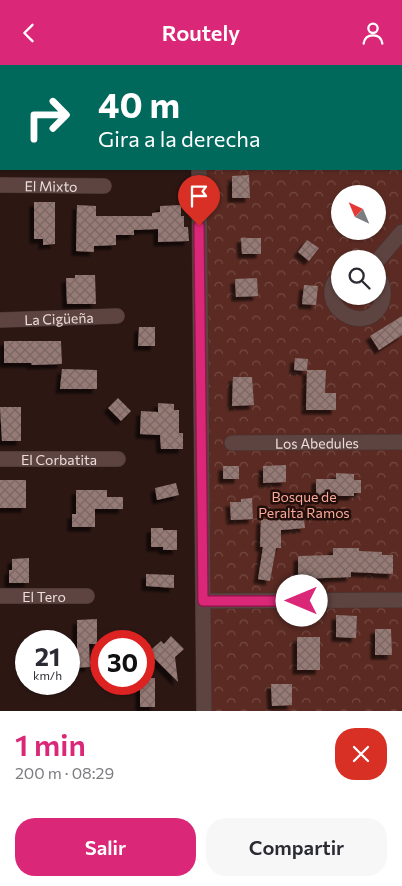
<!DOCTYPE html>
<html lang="es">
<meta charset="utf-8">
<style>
body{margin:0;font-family:Commissioner,sans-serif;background:#f7f7f7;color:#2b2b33;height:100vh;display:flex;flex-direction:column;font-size:19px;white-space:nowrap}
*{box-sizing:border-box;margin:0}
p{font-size:16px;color:#7c7c81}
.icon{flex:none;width:28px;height:28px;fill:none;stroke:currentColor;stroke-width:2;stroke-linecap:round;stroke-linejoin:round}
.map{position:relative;height:646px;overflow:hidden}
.side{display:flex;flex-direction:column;background:#fff;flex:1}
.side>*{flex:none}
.guide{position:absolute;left:0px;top:0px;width:402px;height:105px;box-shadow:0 1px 4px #0004;background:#00695c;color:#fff;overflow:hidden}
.needle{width:32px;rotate:316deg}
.fabs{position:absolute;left:331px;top:120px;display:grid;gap:10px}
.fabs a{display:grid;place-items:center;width:55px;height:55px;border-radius:50%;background:#fff;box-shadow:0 1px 4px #0004;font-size:25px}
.speed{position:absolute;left:15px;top:565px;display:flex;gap:10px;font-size:25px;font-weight:700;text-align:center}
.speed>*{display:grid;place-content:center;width:65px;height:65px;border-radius:50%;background:#fff;box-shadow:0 1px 4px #0004;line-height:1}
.speed small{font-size:12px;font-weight:400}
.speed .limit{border:8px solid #d22;background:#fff;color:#111}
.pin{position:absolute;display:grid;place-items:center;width:42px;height:42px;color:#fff;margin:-51px -21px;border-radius:50% 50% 50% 0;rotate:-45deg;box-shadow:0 0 5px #0007}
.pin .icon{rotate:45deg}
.me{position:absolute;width:55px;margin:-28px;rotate:270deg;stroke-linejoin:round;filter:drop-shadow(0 0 4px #0008)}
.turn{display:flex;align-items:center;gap:18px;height:105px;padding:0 15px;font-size:22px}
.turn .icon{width:65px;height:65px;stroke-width:2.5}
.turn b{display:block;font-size:35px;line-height:42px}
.round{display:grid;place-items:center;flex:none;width:52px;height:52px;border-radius:20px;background:#f7f7f7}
.overview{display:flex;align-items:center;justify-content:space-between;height:85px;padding:0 15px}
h1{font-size:30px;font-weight:600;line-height:38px;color:#db2777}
.button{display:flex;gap:10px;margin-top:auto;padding:10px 15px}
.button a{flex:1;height:58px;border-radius:20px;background:#db2777;color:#fff;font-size:20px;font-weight:600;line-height:58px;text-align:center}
.button a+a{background:#f7f7f7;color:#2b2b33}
header{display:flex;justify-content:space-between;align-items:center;height:65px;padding:0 15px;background:#db2777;color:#fff;font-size:22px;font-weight:600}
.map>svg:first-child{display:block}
</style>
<header><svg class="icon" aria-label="back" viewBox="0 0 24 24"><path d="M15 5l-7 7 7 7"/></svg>Routely<svg class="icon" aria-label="person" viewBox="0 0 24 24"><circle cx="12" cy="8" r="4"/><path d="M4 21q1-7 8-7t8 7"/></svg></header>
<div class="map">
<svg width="402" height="646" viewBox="0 0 402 646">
<defs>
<pattern id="park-crowns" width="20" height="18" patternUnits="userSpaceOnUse" patternTransform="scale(1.25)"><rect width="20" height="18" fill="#5b2b23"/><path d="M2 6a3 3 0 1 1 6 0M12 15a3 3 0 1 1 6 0" fill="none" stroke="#734942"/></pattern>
<pattern id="building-cross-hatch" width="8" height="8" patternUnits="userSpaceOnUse" patternTransform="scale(1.25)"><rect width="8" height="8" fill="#957a75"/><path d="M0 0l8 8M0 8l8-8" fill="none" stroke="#7a6663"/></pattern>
<filter id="shadow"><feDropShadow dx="-4.5" dy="4.5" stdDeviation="1" flood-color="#0009"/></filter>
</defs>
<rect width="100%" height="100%" fill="#2c1713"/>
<path fill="url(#park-crowns)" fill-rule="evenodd" d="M 207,0 L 402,0 L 402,646 L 205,646 L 207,104 L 401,104 L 401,1 ZM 340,129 L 378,129 L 378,166 L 340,166 ZM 340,194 L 378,194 L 378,231 L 340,231 Z"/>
<path fill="url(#building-cross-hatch)" filter="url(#shadow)" d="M 249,110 L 250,133 L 232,133 L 232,111 Z
M 34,137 L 55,137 L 55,179 L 43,180 L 43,174 L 34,174 Z
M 77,140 L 96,141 L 96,151 L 152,151 L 152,148 L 160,147 L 160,141 L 181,140 L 181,151 L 184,151 L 184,162 L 188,162 L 189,176 L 158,177 L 158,164 L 134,165 L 134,170 L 116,170 L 116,180 L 94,181 L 94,187 L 76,186 Z
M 241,173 L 261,173 L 261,189 L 242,189 Z
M 307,175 L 319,183 L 309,196 L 298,187 Z
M 75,210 L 95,210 L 96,239 L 67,239 L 66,213 L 75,213 Z
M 257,213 L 258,231 L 236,232 L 235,214 Z
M 304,220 L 318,221 L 316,240 L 302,239 Z
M 402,251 L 402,270 L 379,285 L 370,271 Z
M 139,262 L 155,262 L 155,281 L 138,281 Z
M 4,276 L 61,276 L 62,299 L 32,300 L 31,298 L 4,298 Z
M 295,293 L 308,294 L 307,305 L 326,305 L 325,328 L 336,328 L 336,345 L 306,345 L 307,306 L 294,305 Z
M 62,304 L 97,305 L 97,324 L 60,324 Z
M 233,312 L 252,312 L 254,340 L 232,341 Z
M 118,333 L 131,346 L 121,356 L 108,343 Z
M 158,338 L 174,339 L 174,345 L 179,345 L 179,368 L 183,368 L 183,384 L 161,384 L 160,370 L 140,369 L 141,346 L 158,347 Z
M 0,342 L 21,342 L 21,376 L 2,376 Z
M 286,400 L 286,417 L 263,418 L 263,401 Z
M 223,401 L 239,401 L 239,414 L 223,414 Z
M 336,408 L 354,409 L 354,415 L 361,415 L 361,428 L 354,428 L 354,431 L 316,431 L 316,414 L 336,414 Z
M 0,415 L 26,415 L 26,443 L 0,443 Z
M 176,418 L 179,430 L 157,435 L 155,423 Z
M 76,425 L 107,425 L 107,432 L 123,432 L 123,444 L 95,444 L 95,462 L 72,462 L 72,449 L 76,449 Z
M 252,433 L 253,454 L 231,455 L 230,437 L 241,437 L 241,434 Z
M 261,454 L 304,454 L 305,463 L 281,465 L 281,483 L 276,483 L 270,516 L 258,514 L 263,482 L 260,482 Z
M 151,463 L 163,463 L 163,465 L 177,465 L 177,485 L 163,485 L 163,482 L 151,482 Z
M 333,483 L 359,483 L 359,486 L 382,487 L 382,490 L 393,490 L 393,509 L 351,507 L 351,512 L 298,514 L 298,491 L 333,490 Z
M 29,493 L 29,518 L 9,518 L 9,505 L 12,505 L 12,494 Z
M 146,509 L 174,510 L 174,523 L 146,521 Z
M 336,550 L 357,551 L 356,573 L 336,572 Z
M 97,554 L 97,579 L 89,579 L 90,602 L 69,603 L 69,591 L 77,590 L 77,555 Z
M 375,564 L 391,564 L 392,590 L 375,590 Z
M 171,571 L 184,584 L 175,592 L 178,617 L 152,591 L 152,584 L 161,576 L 164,579 Z
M 297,572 L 320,572 L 320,605 L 297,605 Z
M 144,613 L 155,613 L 155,642 L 140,642 L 140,619 L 144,619 Z
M 271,619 L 292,619 L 292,640 L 272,641 Z"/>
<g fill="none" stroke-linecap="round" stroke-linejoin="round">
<g stroke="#433332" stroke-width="16">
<g id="street">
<path d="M 198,0 L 198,1"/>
<path d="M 382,0 L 382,1"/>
<path d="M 401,18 L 402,18"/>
<path d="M 401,84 L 402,86"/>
<path d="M 199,104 L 204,646"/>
<path id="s1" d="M 0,120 L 104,121"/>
<path d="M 378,195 L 402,167"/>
<path d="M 340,210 C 311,240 367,275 382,237 C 385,228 383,219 378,211"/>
<path id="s2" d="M 0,255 L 117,251"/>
<path id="s3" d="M 232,378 L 402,377"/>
<path id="s4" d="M 0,394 L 118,394"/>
<path id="s5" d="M 0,531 L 87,531"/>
<path d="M 203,536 L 402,535"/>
</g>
</g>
<use href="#street" stroke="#5d4440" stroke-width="15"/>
</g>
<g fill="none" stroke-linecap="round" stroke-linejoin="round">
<g stroke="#8e194d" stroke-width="12">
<path id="route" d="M 199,161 L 203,536 L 302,536"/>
</g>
<use href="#route" stroke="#db2777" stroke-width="9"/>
</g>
<g text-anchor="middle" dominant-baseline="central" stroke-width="5" stroke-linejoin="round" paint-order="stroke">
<g font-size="14" fill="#ecddda" stroke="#220e0a">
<text stroke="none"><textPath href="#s1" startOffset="51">El Mixto</textPath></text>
<text stroke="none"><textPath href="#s2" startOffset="59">La Cigüeña</textPath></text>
<text stroke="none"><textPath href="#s3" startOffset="85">Los Abedules</textPath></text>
<text stroke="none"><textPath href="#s4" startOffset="59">El Corbatita</textPath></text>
<text stroke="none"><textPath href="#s5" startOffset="44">El Tero</textPath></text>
</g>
<g font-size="14" fill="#fba99a" stroke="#220e0a">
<text x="304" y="431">Bosque de<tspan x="304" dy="16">Peralta Ramos</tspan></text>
</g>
</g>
</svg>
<div class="fabs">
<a><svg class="needle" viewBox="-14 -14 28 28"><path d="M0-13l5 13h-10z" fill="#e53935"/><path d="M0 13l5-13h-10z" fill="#7c7c81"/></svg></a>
<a><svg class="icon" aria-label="search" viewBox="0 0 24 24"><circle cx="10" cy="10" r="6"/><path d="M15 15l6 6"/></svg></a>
</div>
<div class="speed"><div>21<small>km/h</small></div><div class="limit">30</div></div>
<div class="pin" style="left:199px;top:161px;background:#d93025"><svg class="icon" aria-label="arrive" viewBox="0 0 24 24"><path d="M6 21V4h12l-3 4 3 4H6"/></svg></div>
<svg class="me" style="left:302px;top:536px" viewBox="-20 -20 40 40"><circle r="19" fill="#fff"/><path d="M0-13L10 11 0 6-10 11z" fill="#db2777"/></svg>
<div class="guide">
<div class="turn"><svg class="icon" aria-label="right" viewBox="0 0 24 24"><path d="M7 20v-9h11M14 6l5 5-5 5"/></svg><div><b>40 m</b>Gira a la derecha</div></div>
</div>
</div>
<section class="side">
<div class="overview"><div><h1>1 min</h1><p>200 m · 08:29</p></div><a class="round" style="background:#d93025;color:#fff"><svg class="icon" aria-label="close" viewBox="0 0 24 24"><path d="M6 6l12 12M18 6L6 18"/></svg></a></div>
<div class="button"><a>Salir</a><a>Compartir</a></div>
</section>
